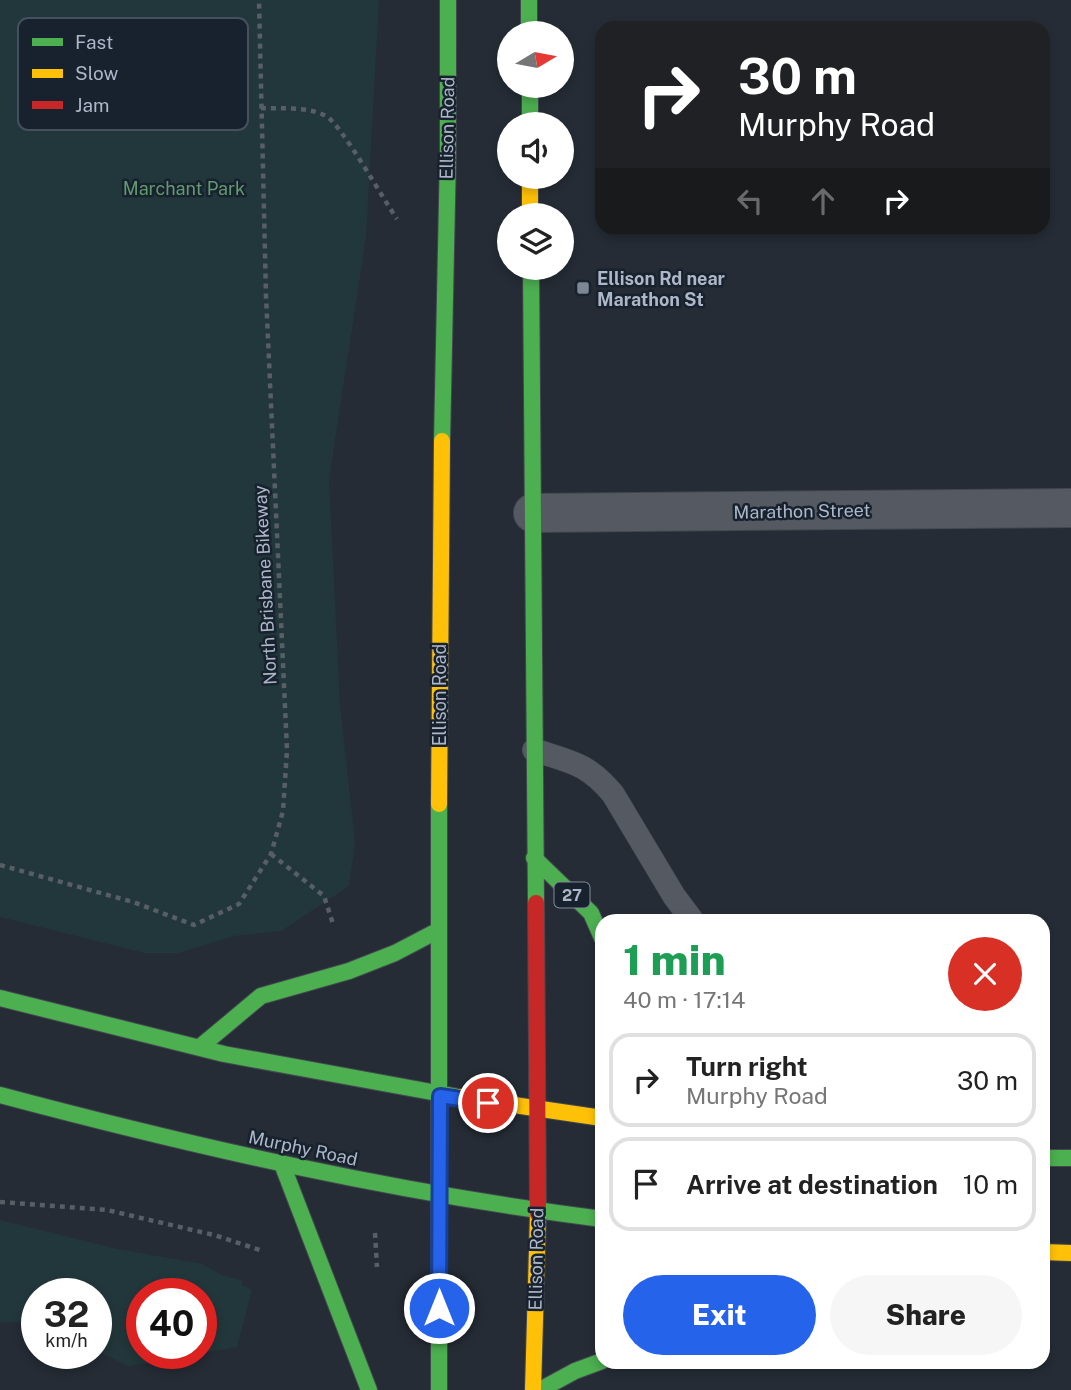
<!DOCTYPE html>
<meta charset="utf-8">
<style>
body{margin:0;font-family:"Public Sans",sans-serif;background:#f6f6f6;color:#222;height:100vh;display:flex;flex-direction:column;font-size:26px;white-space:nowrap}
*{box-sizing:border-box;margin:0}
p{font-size:23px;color:#767676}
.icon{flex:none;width:38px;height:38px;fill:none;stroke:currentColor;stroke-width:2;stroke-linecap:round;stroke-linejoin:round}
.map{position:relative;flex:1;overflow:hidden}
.panel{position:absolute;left:595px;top:914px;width:455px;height:455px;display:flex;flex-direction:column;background:#fff;border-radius:21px;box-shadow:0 4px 10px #0003}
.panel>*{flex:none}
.guide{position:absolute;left:595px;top:21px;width:455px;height:214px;border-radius:21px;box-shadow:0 4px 10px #0003;background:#202124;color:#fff;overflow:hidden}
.needle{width:46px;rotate:80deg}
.fabs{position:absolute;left:497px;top:21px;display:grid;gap:14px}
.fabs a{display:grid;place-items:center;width:77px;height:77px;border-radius:50%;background:#fff;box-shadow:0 4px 10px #0003;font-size:35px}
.speed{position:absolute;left:21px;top:1278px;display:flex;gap:14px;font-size:35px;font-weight:700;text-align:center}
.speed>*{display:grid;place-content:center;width:91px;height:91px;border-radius:50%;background:#fff;box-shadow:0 4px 10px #0003;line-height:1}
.speed small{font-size:18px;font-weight:400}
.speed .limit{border:10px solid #d22;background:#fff;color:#111}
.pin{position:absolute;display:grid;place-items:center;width:60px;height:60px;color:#fff;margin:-30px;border:4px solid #fff;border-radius:50%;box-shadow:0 2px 7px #0007}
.me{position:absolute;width:77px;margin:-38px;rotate:0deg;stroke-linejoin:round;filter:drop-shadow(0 0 5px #0008)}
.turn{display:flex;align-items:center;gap:24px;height:147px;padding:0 28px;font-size:32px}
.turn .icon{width:91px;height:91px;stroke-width:2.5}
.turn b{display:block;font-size:49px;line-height:60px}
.lanes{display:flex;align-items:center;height:66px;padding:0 28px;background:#0003;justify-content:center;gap:35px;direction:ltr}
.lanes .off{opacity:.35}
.round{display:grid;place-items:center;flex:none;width:74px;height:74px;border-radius:37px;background:#f6f6f6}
.headline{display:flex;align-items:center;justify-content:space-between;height:119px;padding:0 28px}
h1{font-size:42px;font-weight:800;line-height:52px;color:#1e9e55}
.cta{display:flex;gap:14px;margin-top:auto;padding:14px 28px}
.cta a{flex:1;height:80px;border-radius:42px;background:#2563eb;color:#fff;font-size:28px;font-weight:800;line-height:80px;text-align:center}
.cta a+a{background:#f6f6f6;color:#222}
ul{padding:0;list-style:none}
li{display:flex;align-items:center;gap:21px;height:94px;margin:0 14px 10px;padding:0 14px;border:4px solid #e0e0e0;border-radius:21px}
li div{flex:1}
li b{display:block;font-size:26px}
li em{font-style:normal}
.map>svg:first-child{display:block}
</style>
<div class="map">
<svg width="1071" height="1390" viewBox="0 0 1071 1390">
<rect width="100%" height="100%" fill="#252c35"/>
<path fill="#22373b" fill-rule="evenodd" d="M 0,0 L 379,0 L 366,237 L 329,479 L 340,705 L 355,842 L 349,886 L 281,931 L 234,936 L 178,953 L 144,953 L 0,917 Z
M 0,1220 L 113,1248 L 202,1264 L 224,1276 L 242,1280 L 242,1285 L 252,1290 L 237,1347 L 129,1366 L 96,1351 L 96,1293 L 37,1293 L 37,1326 L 27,1322 L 0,1322 ZM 142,1293 L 201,1293 L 201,1353 L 142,1353 Z"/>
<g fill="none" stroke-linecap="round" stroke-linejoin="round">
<g stroke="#43484f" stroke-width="24">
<path id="lane" d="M 534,750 C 571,762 587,763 613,794 L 674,896 L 692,920"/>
</g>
<g stroke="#43484f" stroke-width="40">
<path id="street" d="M 533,513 L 1071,508"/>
</g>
<g stroke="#43484f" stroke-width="18">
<path id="fast" d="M 529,0 L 529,33
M 530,86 L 530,124
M 531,268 L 536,903
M 442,441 L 448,154 L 448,0
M 439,804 L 439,1390
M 534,858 L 591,913 L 602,938
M 0,998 L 224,1054 L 459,1097
M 200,1047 L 261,996 L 349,971 L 395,953 L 439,930
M 0,1095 C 199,1148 398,1193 602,1219
M 1043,1158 L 1071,1158
M 282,1164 L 369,1390
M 540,1390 L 575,1371 L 602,1361"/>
</g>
<g stroke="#43484f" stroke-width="18">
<path id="slow" d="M 530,177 L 530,215
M 439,804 L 442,441
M 459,1097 L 602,1118
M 1043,1252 L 1071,1253
M 533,1390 L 538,1214"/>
</g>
<g stroke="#43484f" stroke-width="18">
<path id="jam" d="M 536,903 L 538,1214"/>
</g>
<path stroke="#585e66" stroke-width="4.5" stroke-dasharray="5 5" stroke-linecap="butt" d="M 261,108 C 282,109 307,106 326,116 C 341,124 383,199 397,219
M 271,854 L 324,896 L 333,924
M 0,865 L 133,902 L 194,925 L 239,904 L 271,854 L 283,811 L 287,750 L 266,296 L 259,0
M 0,1202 L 107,1210 L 214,1235 L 263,1251
M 375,1233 L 377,1267"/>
<use href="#lane" stroke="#555a62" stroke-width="23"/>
<use href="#street" stroke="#555a62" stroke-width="38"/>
<use href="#fast" stroke="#4caf50" stroke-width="16"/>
<use href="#slow" stroke="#ffc107" stroke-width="16"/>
<use href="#jam" stroke="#c62828" stroke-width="16"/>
</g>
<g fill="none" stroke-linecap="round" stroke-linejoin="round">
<g stroke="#184099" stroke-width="18">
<path id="route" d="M 439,1308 L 440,1096 L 488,1103"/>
</g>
<use href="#route" stroke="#2563eb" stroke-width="12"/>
</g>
<rect fill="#7d8694" stroke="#18222f" stroke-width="2.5" x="576" y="281" width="14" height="14" rx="3.5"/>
<g text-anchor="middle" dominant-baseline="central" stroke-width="5" stroke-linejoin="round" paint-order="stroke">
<rect fill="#18222f" stroke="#808a99" stroke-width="2" x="554.5" y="882.5" width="35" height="25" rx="5"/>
<g font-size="16" font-weight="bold" fill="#adb7c7">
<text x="572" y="895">27</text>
</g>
<g font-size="18" fill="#adb7c7" stroke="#18222f">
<text transform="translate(447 128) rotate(-89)">Ellison Road</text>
<text transform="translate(802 511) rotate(-1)">Marathon Street</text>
<text transform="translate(265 585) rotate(-93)">North Brisbane Bikeway</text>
<text transform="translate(439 695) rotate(-90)">Ellison Road</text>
<text transform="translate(303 1148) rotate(12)">Murphy Road</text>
<text transform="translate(536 1259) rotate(-89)">Ellison Road</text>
</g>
<g font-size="18" fill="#629a6e" stroke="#18222f">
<text x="184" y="188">Marchant Park</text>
</g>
<g font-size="18" font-weight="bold" fill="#adb7c7" stroke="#18222f" text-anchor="start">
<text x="597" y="278">Ellison Rd near<tspan x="597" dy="21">Marathon St</tspan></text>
</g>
</g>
<rect x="18" y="18" width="230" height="112" rx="10" fill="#18222f" stroke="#454f5d" stroke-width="2"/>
<rect x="32" y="38" width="31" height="8" fill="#4caf50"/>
<rect x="32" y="69" width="31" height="9" fill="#ffc107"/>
<rect x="32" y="101" width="31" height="8" fill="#c62828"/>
<g font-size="19" fill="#adb7c7">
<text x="75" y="49">Fast</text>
<text x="75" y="80">Slow</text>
<text x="75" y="112">Jam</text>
</g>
</svg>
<div class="fabs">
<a><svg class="needle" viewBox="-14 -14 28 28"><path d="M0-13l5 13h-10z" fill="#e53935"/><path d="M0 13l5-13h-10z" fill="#767676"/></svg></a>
<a><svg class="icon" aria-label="sound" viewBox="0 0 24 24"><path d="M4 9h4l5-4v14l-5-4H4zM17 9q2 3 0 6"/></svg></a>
<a><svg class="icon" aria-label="layers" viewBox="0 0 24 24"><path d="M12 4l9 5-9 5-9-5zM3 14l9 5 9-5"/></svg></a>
</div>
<div class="speed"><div>32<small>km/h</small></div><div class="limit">40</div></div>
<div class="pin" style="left:488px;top:1103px;background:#d93025"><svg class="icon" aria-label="arrive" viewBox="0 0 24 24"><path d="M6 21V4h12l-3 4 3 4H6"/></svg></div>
<svg class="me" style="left:439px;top:1308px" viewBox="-20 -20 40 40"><circle r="17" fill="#2563eb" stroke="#fff" stroke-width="3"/><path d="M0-11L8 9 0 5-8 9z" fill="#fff"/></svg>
<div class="guide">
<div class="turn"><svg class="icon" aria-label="right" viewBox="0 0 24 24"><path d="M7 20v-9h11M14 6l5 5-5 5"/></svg><div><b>30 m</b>Murphy Road</div></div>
<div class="lanes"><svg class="icon off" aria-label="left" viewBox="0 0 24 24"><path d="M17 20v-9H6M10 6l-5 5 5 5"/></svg><svg class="icon off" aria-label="ahead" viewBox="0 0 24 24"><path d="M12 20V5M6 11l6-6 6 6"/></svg><svg class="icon" aria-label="right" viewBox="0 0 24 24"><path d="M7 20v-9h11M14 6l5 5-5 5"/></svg></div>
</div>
<section class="panel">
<div class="headline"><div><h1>1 min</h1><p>40 m · 17:14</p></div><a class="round" style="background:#d93025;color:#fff"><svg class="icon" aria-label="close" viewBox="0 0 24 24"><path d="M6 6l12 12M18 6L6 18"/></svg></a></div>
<ul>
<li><svg class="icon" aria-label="right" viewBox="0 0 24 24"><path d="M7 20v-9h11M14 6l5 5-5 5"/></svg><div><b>Turn right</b><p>Murphy Road</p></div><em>30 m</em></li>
<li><svg class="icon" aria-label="arrive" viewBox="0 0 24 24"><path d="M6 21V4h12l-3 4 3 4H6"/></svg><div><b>Arrive at destination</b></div><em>10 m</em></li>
</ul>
<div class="cta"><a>Exit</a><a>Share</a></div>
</section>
</div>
